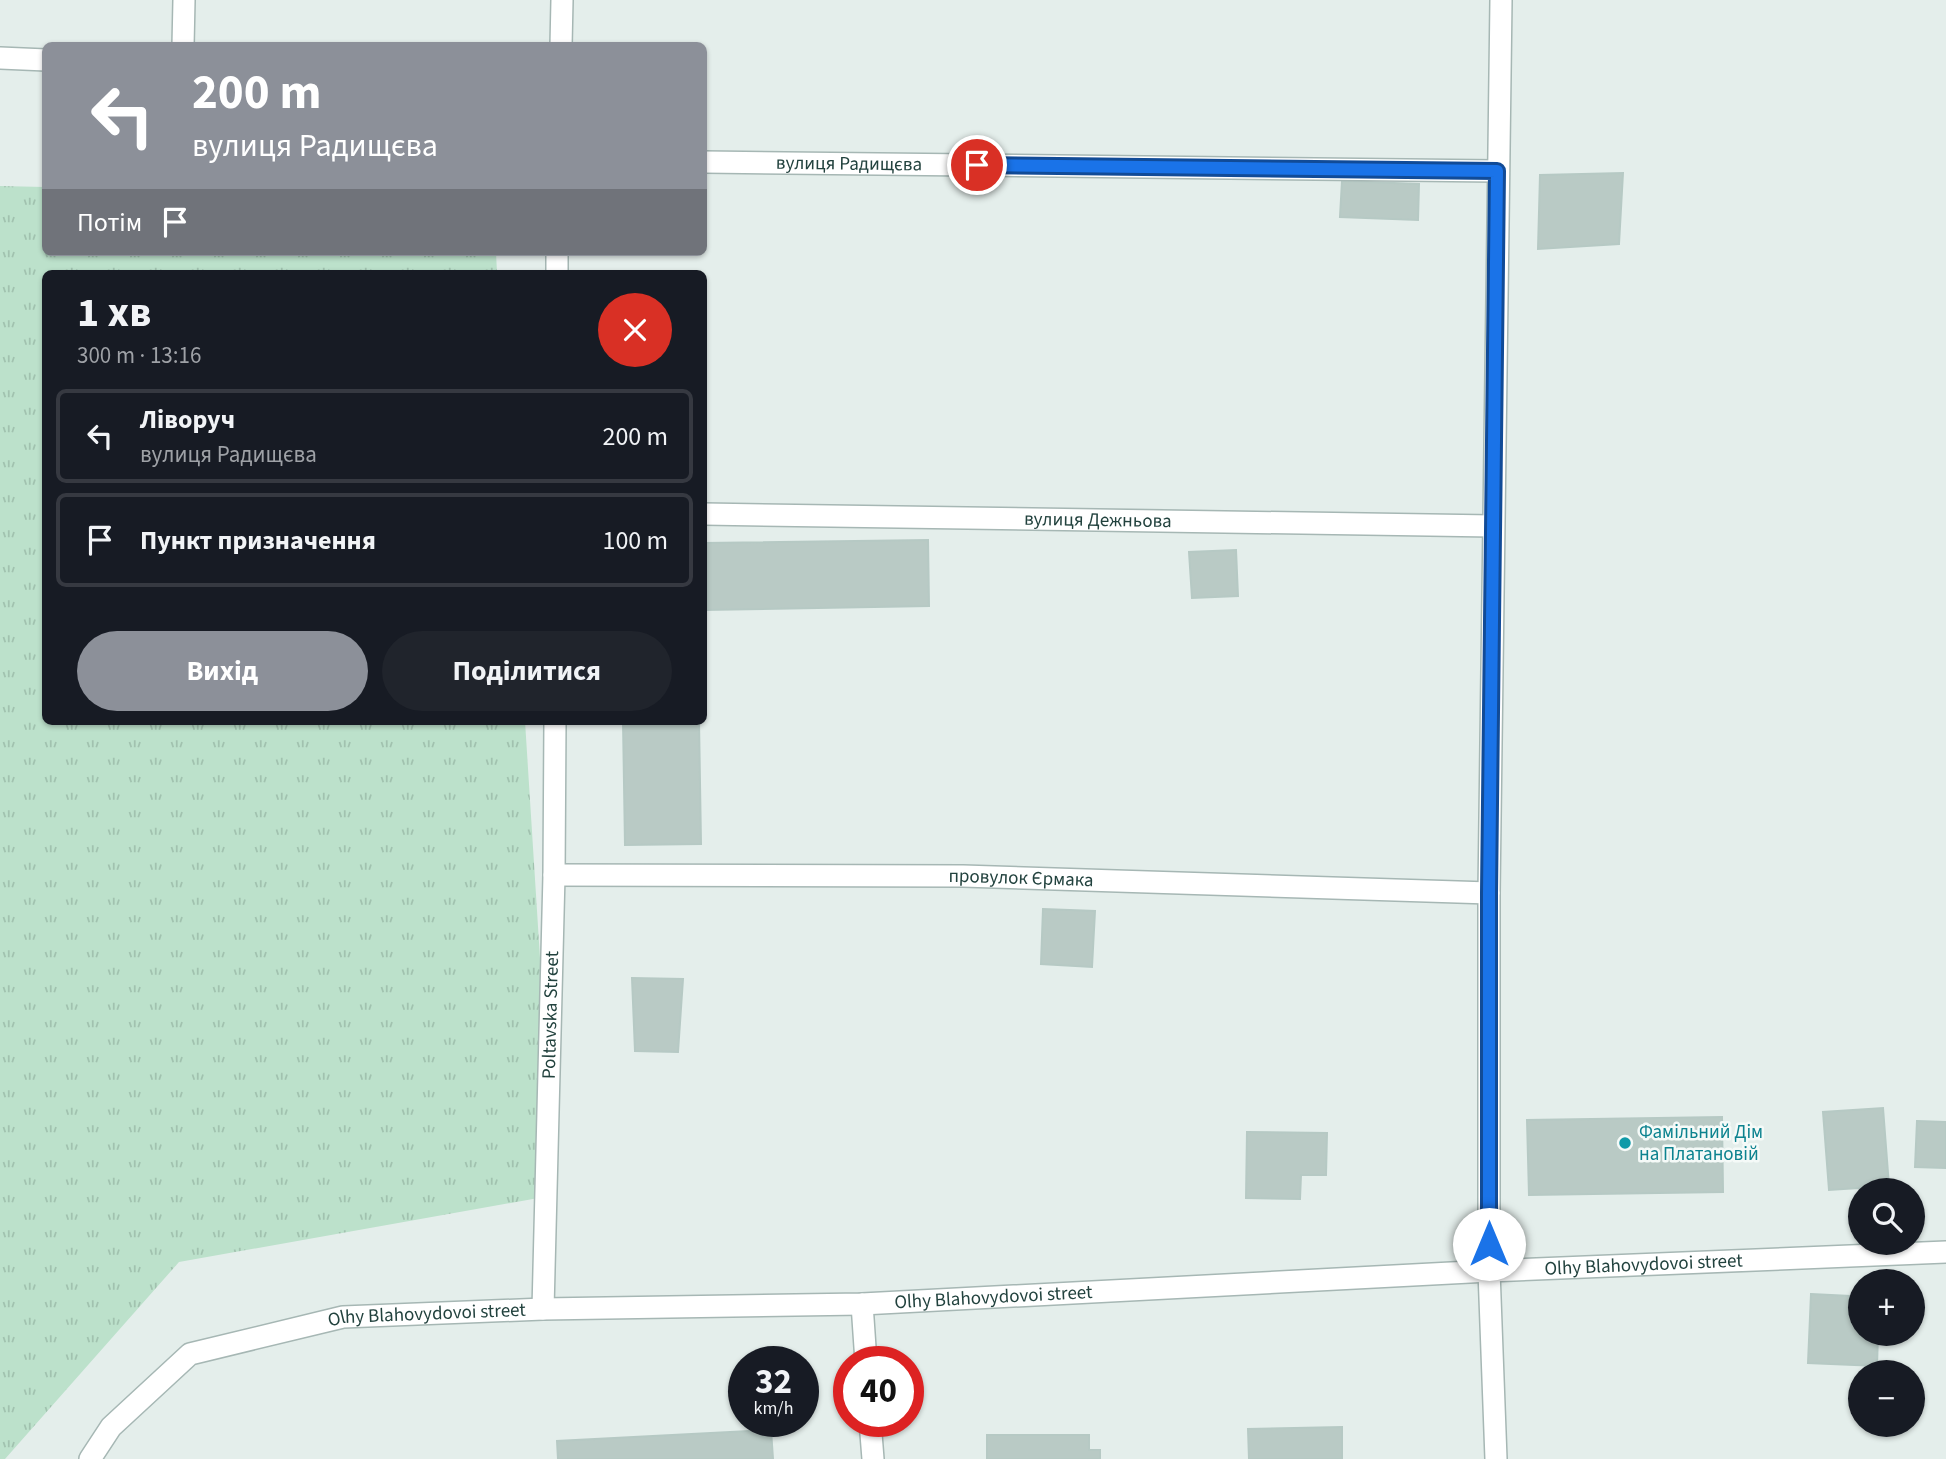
<!DOCTYPE html>
<html lang="uk">
<meta charset="utf-8">
<style>
body{margin:0;font-family:"Source Sans 3",sans-serif;background:#20242c;color:#f1f3f6;height:100vh;display:flex;flex-direction:column;font-size:26px;white-space:nowrap}
*{box-sizing:border-box;margin:0}
p{font-size:23px;color:#9ea1a6}
.icon{flex:none;width:38px;height:38px;fill:none;stroke:currentColor;stroke-width:2;stroke-linecap:round;stroke-linejoin:round}
.map{position:relative;flex:1;overflow:hidden}
.drawer{position:absolute;left:42px;top:270px;width:665px;height:455px;display:flex;flex-direction:column;background:#171b24;border-radius:10px;box-shadow:0 2px 5px #0004}
.drawer>*{flex:none}
.banner{position:absolute;left:42px;top:42px;width:665px;height:214px;border-radius:10px;box-shadow:0 2px 5px #0004;background:#8c9099;color:#fff;overflow:hidden}
.buttons{position:absolute;left:1848px;top:1178px;display:grid;gap:14px}
.buttons a{display:grid;place-items:center;width:77px;height:77px;border-radius:50%;background:#171b24;box-shadow:0 2px 5px #0004;font-size:35px}
.speed{position:absolute;left:728px;top:1346px;display:flex;gap:14px;font-size:35px;font-weight:700;text-align:center}
.speed>*{display:grid;place-content:center;width:91px;height:91px;border-radius:50%;background:#171b24;box-shadow:0 2px 5px #0004;line-height:1}
.speed small{font-size:18px;font-weight:400}
.speed .limit{border:10px solid #d22;background:#fff;color:#111}
.pin{position:absolute;display:grid;place-items:center;width:60px;height:60px;color:#fff;margin:-30px;border:4px solid #fff;border-radius:50%;box-shadow:0 2px 7px #0007}
.me{position:absolute;width:77px;margin:-38px;rotate:0deg;stroke-linejoin:round;filter:drop-shadow(0 0 5px #0008)}
.turn{display:flex;align-items:center;gap:24px;height:147px;padding:0 35px;font-size:32px}
.turn .icon{width:91px;height:91px;stroke-width:2.5}
.turn b{display:block;font-size:49px;line-height:60px}
.then{display:flex;align-items:center;height:66px;padding:0 35px;background:#0003;gap:14px;font-size:26px}
.round{display:grid;place-items:center;flex:none;width:74px;height:74px;border-radius:37px;background:#20242c}
.summary{display:flex;align-items:center;justify-content:space-between;height:119px;padding:0 35px}
h1{font-size:42px;font-weight:700;line-height:52px}
.cta{display:flex;gap:14px;margin-top:auto;padding:14px 35px}
.cta a{flex:1;height:80px;border-radius:42px;background:#8c9099;color:#fff;font-size:28px;font-weight:700;line-height:80px;text-align:center}
.cta a+a{background:#20242c;color:#f1f3f6}
ul{padding:0;list-style:none}
li{display:flex;align-items:center;gap:21px;height:94px;margin:0 14px 10px;padding:0 21px;border:4px solid #363941;border-radius:10px}
li div{flex:1}
li b{display:block;font-size:26px}
li em{font-style:normal}
.map>svg:first-child{display:block}
</style>
<div class="map">
<svg width="1946" height="1459" viewBox="0 0 1946 1459">
<defs>
<pattern id="park-tufts" width="24" height="20" patternUnits="userSpaceOnUse" patternTransform="scale(1.75)"><rect width="24" height="20" fill="#bce1cb"/><path d="M3 7l-1-3M5 7V3M7 7l1-3M15 17l-1-3M17 17v-4M19 17l1-3" fill="none" stroke="#a1c2af"/></pattern>
</defs>
<rect width="100%" height="100%" fill="#e4eeeb"/>
<path fill="url(#park-tufts)" d="M 0,186 L 45,187 L 46,252 L 496,252 L 497,273 L 46,273 L 46,721 L 525,721 L 555,1195 L 179,1262 L 5,1459 L 0,1459 Z"/>
<path fill="#b9cac5" stroke="#b6c9c4" stroke-width="2" d="M 1623,173 L 1619,244 L 1538,249 L 1540,175 Z
M 1342,181 L 1419,184 L 1418,220 L 1340,217 Z
M 928,540 L 929,606 L 704,610 L 704,543 Z
M 1236,550 L 1238,596 L 1192,598 L 1189,552 Z
M 623,721 L 699,721 L 701,844 L 625,845 Z
M 1043,909 L 1095,911 L 1092,967 L 1041,964 Z
M 632,978 L 683,979 L 678,1052 L 635,1051 Z
M 1883,1108 L 1889,1186 L 1829,1190 L 1823,1112 Z
M 1722,1117 L 1723,1192 L 1529,1195 L 1527,1120 Z
M 1917,1121 L 1946,1122 L 1946,1168 L 1915,1167 Z
M 1247,1132 L 1327,1133 L 1326,1175 L 1301,1175 L 1300,1199 L 1246,1198 Z
M 1811,1294 L 1850,1296 L 1849,1315 L 1860,1315 L 1860,1334 L 1878,1334 L 1877,1366 L 1808,1363 Z
M 1342,1427 L 1342,1459 L 1249,1459 L 1248,1429 Z
M 771,1430 L 773,1459 L 558,1459 L 557,1441 Z
M 987,1435 L 1089,1435 L 1089,1450 L 1100,1450 L 1100,1459 L 987,1459 Z"/>
<g fill="none" stroke-linecap="round" stroke-linejoin="round">
<g stroke="#a6b7b4" stroke-width="24">
<g id="minor">
<path d="M 183,46 L 184,0"/>
<path d="M 0,58 L 46,60"/>
<path id="s1" d="M 704,162 L 1497,171"/>
<path id="s2" d="M 704,514 L 1493,526"/>
<path id="s3" d="M 554,875 L 963,876 L 1489,893"/>
<path d="M 1489,1271 L 1496,1459"/>
<path d="M 862,1304 L 866,1362"/>
<path d="M 870,1421 L 873,1459"/>
</g>
</g>
<g stroke="#a6b7b4" stroke-width="24">
<g id="tertiary">
<path d="M 561,46 L 562,0"/>
<path d="M 557,273 L 557,252"/>
<path d="M 1489,1271 L 1489,893 L 1501,0"/>
<path id="s4" d="M 543,1309 L 554,875 L 555,721"/>
<path id="s5" d="M 90,1459 L 111,1427 L 190,1354 L 343,1317 L 543,1309 L 862,1304 L 1489,1271 L 1946,1252"/>
</g>
</g>
<use href="#minor" stroke="#fff" stroke-width="21"/>
<use href="#tertiary" stroke="#fff" stroke-width="21"/>
</g>
<g fill="none" stroke-linecap="round" stroke-linejoin="round">
<g stroke="#114b97" stroke-width="18">
<path id="route" d="M 977,165 L 1497,171 L 1489,893 L 1489,1244"/>
</g>
<use href="#route" stroke="#1a73e8" stroke-width="12"/>
</g>
<circle fill="#0f9aa8" stroke="#f5faf8" stroke-width="2.5" cx="1625" cy="1143" r="7"/>
<g text-anchor="middle" dominant-baseline="central" stroke-width="5" stroke-linejoin="round" paint-order="stroke">
<g font-size="19" fill="#22423e" stroke="#f5faf8">
<text stroke="none"><textPath href="#s1" startOffset="145">вулиця Радищєва</textPath></text>
<text stroke="none"><textPath href="#s2" startOffset="394">вулиця Дежньова</textPath></text>
<text stroke="none"><textPath href="#s3" startOffset="467">провулок Єрмака</textPath></text>
<text stroke="none"><textPath href="#s4" startOffset="294">Poltavska Street</textPath></text>
<text stroke="none"><textPath href="#s5" startOffset="1605">Olhy Blahovydovoi street</textPath></text>
<text stroke="none"><textPath href="#s5" startOffset="954">Olhy Blahovydovoi street</textPath></text>
<text stroke="none"><textPath href="#s5" startOffset="387">Olhy Blahovydovoi street</textPath></text>
</g>
<g font-size="19" fill="#0d838f" stroke="#f5faf8" text-anchor="start">
<text x="1639" y="1132">Фамільний Дім<tspan x="1639" dy="22">на Платановій</tspan></text>
</g>
</g>
</svg>
<div class="buttons">
<a><svg class="icon" aria-label="search" viewBox="0 0 24 24"><circle cx="10" cy="10" r="6"/><path d="M15 15l6 6"/></svg></a>
<a>+</a>
<a>−</a>
</div>
<div class="speed"><div>32<small>km/h</small></div><div class="limit">40</div></div>
<div class="pin" style="left:977px;top:165px;background:#d93025"><svg class="icon" aria-label="arrive" viewBox="0 0 24 24"><path d="M6 21V4h12l-3 4 3 4H6"/></svg></div>
<svg class="me" style="left:1489px;top:1244px" viewBox="-20 -20 40 40"><circle r="19" fill="#fff"/><path d="M0-13L10 11 0 6-10 11z" fill="#1a73e8"/></svg>
<div class="banner">
<div class="turn"><svg class="icon" aria-label="left" viewBox="0 0 24 24"><path d="M17 20v-9H6M10 6l-5 5 5 5"/></svg><div><b>200 m</b>вулиця Радищєва</div></div>
<div class="then">Потім<svg class="icon" aria-label="arrive" viewBox="0 0 24 24"><path d="M6 21V4h12l-3 4 3 4H6"/></svg></div>
</div>
<section class="drawer">
<div class="summary"><div><h1>1 хв</h1><p>300 m · 13:16</p></div><a class="round" style="background:#d93025;color:#fff"><svg class="icon" aria-label="close" viewBox="0 0 24 24"><path d="M6 6l12 12M18 6L6 18"/></svg></a></div>
<ul>
<li><svg class="icon" aria-label="left" viewBox="0 0 24 24"><path d="M17 20v-9H6M10 6l-5 5 5 5"/></svg><div><b>Ліворуч</b><p>вулиця Радищєва</p></div><em>200 m</em></li>
<li><svg class="icon" aria-label="arrive" viewBox="0 0 24 24"><path d="M6 21V4h12l-3 4 3 4H6"/></svg><div><b>Пункт призначення</b></div><em>100 m</em></li>
</ul>
<div class="cta"><a>Вихід</a><a>Поділитися</a></div>
</section>
</div>
